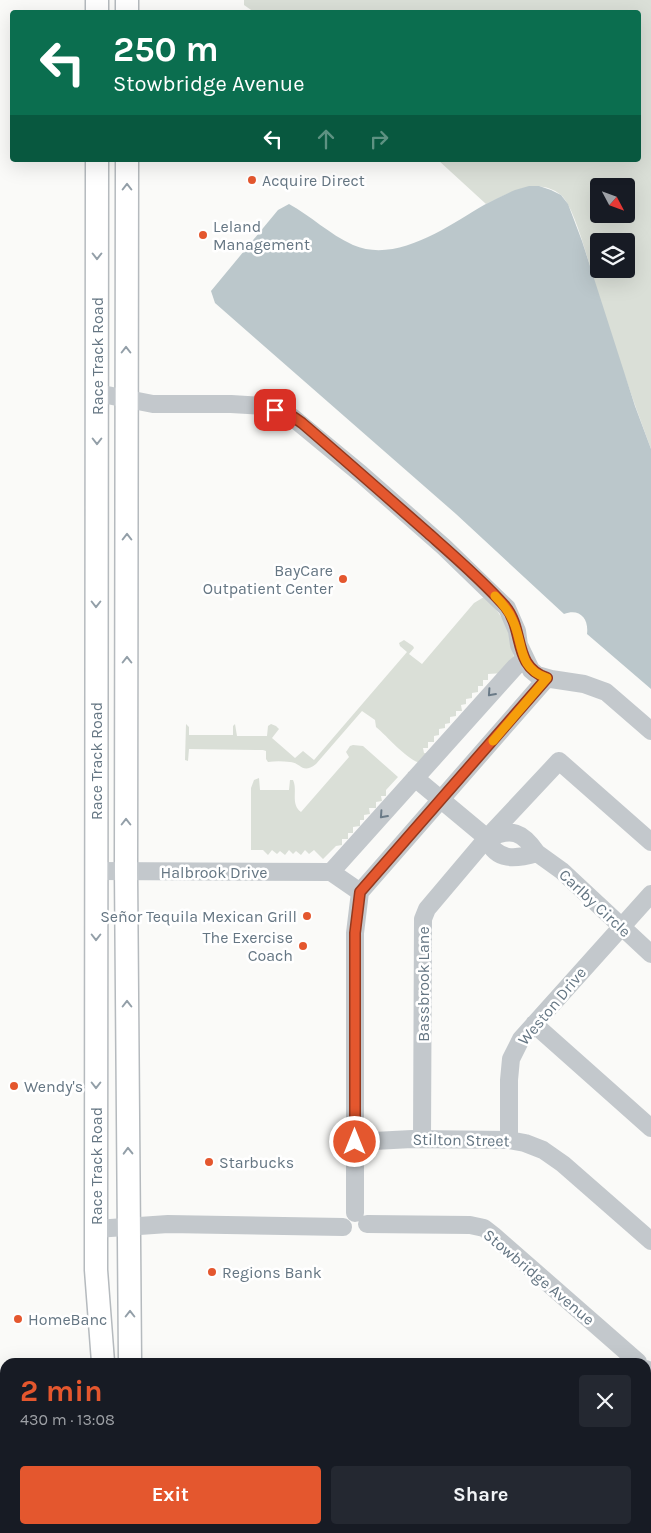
<!DOCTYPE html>
<meta charset="utf-8">
<style>
body{margin:0;font-family:Karla,sans-serif;background:#242831;color:#f1f3f6;height:100vh;display:flex;flex-direction:column;font-size:19px;white-space:nowrap}
*{box-sizing:border-box;margin:0}
p{font-size:16px;color:#9ea1a6}
.icon{flex:none;width:28px;height:28px;fill:none;stroke:currentColor;stroke-width:2;stroke-linecap:round;stroke-linejoin:round}
.map{position:relative;flex:1;overflow:hidden}
.side{position:absolute;left:0px;top:1358px;width:651px;height:176px;display:flex;flex-direction:column;background:#171b24;border-radius:15px 15px 0 0;box-shadow:0 5px 20px #0002}
.side>*{flex:none}
.guide{position:absolute;left:10px;top:10px;width:631px;height:152px;border-radius:5px;box-shadow:0 5px 20px #0002;background:#0b6e4f;color:#fff;overflow:hidden}
.needle{width:32px;rotate:131deg}
.fabs{position:absolute;left:590px;top:178px;display:grid;gap:10px}
.fabs a{display:grid;place-items:center;width:45px;height:45px;border-radius:5px;background:#171b24;box-shadow:0 5px 20px #0002;font-size:25px}
.pin{position:absolute;display:grid;place-items:center;width:42px;height:42px;color:#fff;margin:-21px;border-radius:10px;box-shadow:0 2px 8px #0006}
.me{position:absolute;width:55px;margin:-28px;rotate:0deg;stroke-linejoin:round;filter:drop-shadow(0 0 4px #0008)}
.turn{display:flex;align-items:center;gap:18px;height:105px;padding:0 20px;font-size:22px}
.turn .icon{width:65px;height:65px;stroke-width:2.5}
.turn b{display:block;font-size:35px;line-height:42px}
.lanes{display:flex;align-items:center;height:48px;padding:0 20px;background:#0003;justify-content:center;gap:25px;direction:ltr}
.lanes .off{opacity:.35}
.round{display:grid;place-items:center;flex:none;width:52px;height:52px;border-radius:5px;background:#242831}
.summary{display:flex;align-items:center;justify-content:space-between;height:85px;padding:0 20px}
h1{font-size:30px;font-weight:700;line-height:38px;color:#e4572e}
.action{display:flex;gap:10px;margin-top:auto;padding:10px 20px}
.action a{flex:1;height:58px;border-radius:5px;background:#e4572e;color:#fff;font-size:20px;font-weight:700;line-height:58px;text-align:center}
.action a+a{background:#242831;color:#f1f3f6}
.map>svg:first-child{display:block}
</style>
<div class="map">
<svg width="651" height="1533" viewBox="0 0 651 1533">
<rect width="100%" height="100%" fill="#fafaf8"/>
<path fill="#dadfd7" fill-rule="evenodd" d="M 244,0 L 651,0 L 651,449 C 631,396 613,342 596,287 C 590,268 575,207 561,195 C 538,176 509,193 486,204 L 438,160 L 639,160 L 639,12 L 254,12 L 244,5 ZM 599,186 L 626,186 L 626,214 L 599,214 ZM 599,241 L 626,241 L 626,269 L 599,269 Z
M 484,597 C 503,614 513,633 514,660 L 504,673 L 488,674 L 488,680 L 483,680 L 483,686 L 478,686 L 478,692 L 472,693 L 472,698 L 466,699 L 466,704 L 461,705 L 462,711 L 456,711 L 456,716 L 450,717 L 450,723 L 445,724 L 445,728 L 439,729 L 439,735 L 434,736 L 434,742 L 428,742 L 428,748 L 423,748 L 424,753 L 430,754 L 421,763 C 409,762 386,735 376,727 L 375,720 L 362,711 L 316,764 C 302,775 302,763 290,762 C 282,761 275,761 268,762 L 266,759 L 266,751 L 263,750 L 189,749 L 188,761 L 185,760 L 186,724 L 189,727 L 189,735 L 233,735 L 233,726 L 235,724 L 237,736 L 267,736 L 268,726 L 271,724 L 276,726 L 279,729 L 272,738 L 295,758 L 303,751 L 314,760 L 407,652 L 400,646 L 399,643 L 404,640 L 413,646 L 414,648 L 409,654 L 422,664 L 474,603 Z
M 353,745 L 363,746 L 398,777 L 386,790 L 386,796 L 381,796 L 382,801 L 376,802 L 376,808 L 369,808 L 370,814 L 364,815 L 364,820 L 360,820 L 360,826 L 353,827 L 353,833 L 348,833 L 348,839 L 342,839 L 342,845 L 336,846 L 323,859 L 314,850 L 309,854 L 305,850 L 301,855 L 296,851 L 293,854 L 289,850 L 285,855 L 280,851 L 277,854 L 272,850 L 268,855 L 263,850 L 251,850 L 251,788 L 254,780 L 259,778 L 260,790 L 289,790 L 290,780 L 293,780 C 298,790 290,804 301,812 L 349,757 L 346,752 L 350,746 Z"/>
<path fill="#bbc7cb" d="M 529,186 L 539,186 L 551,190 L 561,195 L 568,204 L 582,241 L 635,406 L 651,449 L 651,689 L 587,634 C 589,619 580,608 564,614 L 456,514 L 215,303 L 211,291 L 278,210 L 289,204 C 311,216 329,234 353,245 C 397,264 448,226 484,205 C 494,200 504,195 515,190 Z"/>
<g fill="none" stroke-linecap="round" stroke-linejoin="round">
<g stroke="#b5babe" stroke-width="25">
<path id="major" d="M 97,12 L 97,0
M 127,12 L 127,0
M 97,160 L 96,1229 L 96,1270 L 103,1362
M 127,160 L 126,871 L 130,1362
M 105,1529 L 105,1533
M 131,1529 L 131,1533"/>
</g>
<path stroke="#c3c8cc" stroke-width="18" d="M 97,393 L 153,404 L 231,404 L 263,406 L 292,417 L 361,474 L 444,547 L 507,608 L 517,631 L 519,645 L 531,670 L 537,675 L 551,679 L 584,684 L 606,692 L 651,731
M 415,778 L 487,838 C 496,862 516,859 537,853 L 562,871 L 651,954
M 488,838 C 512,828 522,831 537,853
M 96,871 L 331,872
M 331,872 L 360,892 L 355,933 L 355,1213
M 331,872 L 515,667 L 525,659
M 360,892 L 547,678
M 534,1024 L 651,1128
M 422,1139 L 423,919 L 427,909 L 487,838 L 559,761 L 651,842
M 509,1140 L 509,1080 L 511,1059 L 521,1039 L 651,894
M 355,1142 L 412,1139 L 509,1140 L 525,1143 L 543,1150 L 563,1164 L 651,1241
M 367,1224 L 470,1225 L 484,1228 L 493,1235 L 638,1362
M 96,1229 L 168,1224 L 343,1227
M 646,1369 L 651,1374
M 650,1454 L 651,1436"/>
<use href="#major" stroke="#fff" stroke-width="22"/>
</g>
<defs><path id="oneway-chevron" d="M-2-3.5L2.5 0L-2 3.5" fill="none" stroke-width="1.6" stroke-linecap="round" stroke-linejoin="round" transform="scale(1.25)"/></defs>
<g stroke="#939fa8">
<use href="#oneway-chevron" transform="translate(127 187) rotate(-90)"/>
<use href="#oneway-chevron" transform="translate(97 256) rotate(90)"/>
<use href="#oneway-chevron" transform="translate(126 350) rotate(-90)"/>
<use href="#oneway-chevron" transform="translate(97 441) rotate(90)"/>
<use href="#oneway-chevron" transform="translate(127 537) rotate(-90)"/>
<use href="#oneway-chevron" transform="translate(96 604) rotate(90)"/>
<use href="#oneway-chevron" transform="translate(127 660) rotate(-90)"/>
<use href="#oneway-chevron" transform="translate(126 822) rotate(-90)"/>
<use href="#oneway-chevron" transform="translate(96 937) rotate(90)"/>
<use href="#oneway-chevron" transform="translate(127 1004) rotate(-90)"/>
<use href="#oneway-chevron" transform="translate(96 1085) rotate(90)"/>
<use href="#oneway-chevron" transform="translate(128 1151) rotate(-91)"/>
<use href="#oneway-chevron" transform="translate(130 1314) rotate(-90)"/>
</g>
<g stroke="#6a7a87">
<use href="#oneway-chevron" transform="translate(491 693) rotate(132)"/>
<use href="#oneway-chevron" transform="translate(383 815) rotate(132)"/>
</g>
<g fill="none" stroke-linecap="round" stroke-linejoin="round">
<g stroke="#94391e" stroke-width="12">
<path id="route" d="M 275,410 L 292,416 L 302,423 C 344,459 386,496 428,533 C 454,556 482,580 505,606 C 525,630 512,666 547,678 L 360,892 L 355,933 L 355,1142"/>
</g>
<use href="#route" stroke="#e4572e" stroke-width="9"/>
<path stroke="#f59e0b" stroke-width="9" d="M 493,741 L 547,678 C 517,668 524,644 513,621 C 509,611 503,604 495,596"/>
</g>
<g fill="#e4572e" stroke="#fff" stroke-width="2">
<circle cx="252" cy="180" r="5"/>
<circle cx="203" cy="235" r="5"/>
<circle cx="343" cy="579" r="5"/>
<circle cx="307" cy="916" r="5"/>
<circle cx="303" cy="946" r="5"/>
<circle cx="14" cy="1086" r="5"/>
<circle cx="209" cy="1162" r="5"/>
<circle cx="212" cy="1272" r="5"/>
<circle cx="18" cy="1319" r="5"/>
</g>
<g text-anchor="middle" dominant-baseline="central" stroke-width="5" stroke-linejoin="round" paint-order="stroke">
<g font-size="16" fill="#657683" stroke="#fff" text-anchor="start">
<text x="262" y="180">Acquire Direct</text>
<text x="213" y="226">Leland<tspan x="213" dy="18">Management</tspan></text>
<text x="333" y="570" text-anchor="end">BayCare<tspan x="333" dy="18">Outpatient Center</tspan></text>
<text x="297" y="916" text-anchor="end">Señor Tequila Mexican Grill</text>
<text x="293" y="937" text-anchor="end">The Exercise<tspan x="293" dy="18">Coach</tspan></text>
<text x="24" y="1086">Wendy's</text>
<text x="219" y="1162">Starbucks</text>
<text x="222" y="1272">Regions Bank</text>
<text x="28" y="1319">HomeBanc</text>
</g>
<g font-size="16" fill="#657683" stroke="#fff">
<text transform="translate(97 356) rotate(-90)">Race Track Road</text>
<text transform="translate(96 761) rotate(-90)">Race Track Road</text>
<text x="214" y="872">Halbrook Drive</text>
<text transform="translate(595 903) rotate(43)">Carlby Circle</text>
<text transform="translate(423 984) rotate(-90)">Bassbrook Lane</text>
<text transform="translate(552 1006) rotate(-50)">Weston Drive</text>
<text transform="translate(461 1140) rotate(1)">Stilton Street</text>
<text transform="translate(96 1166) rotate(-90)">Race Track Road</text>
<text transform="translate(539 1277) rotate(40)">Stowbridge Avenue</text>
</g>
</g>
</svg>
<div class="fabs">
<a><svg class="needle" viewBox="-14 -14 28 28"><path d="M0-13l5 13h-10z" fill="#e53935"/><path d="M0 13l5-13h-10z" fill="#9ea1a6"/></svg></a>
<a><svg class="icon" aria-label="layers" viewBox="0 0 24 24"><path d="M12 4l9 5-9 5-9-5zM3 14l9 5 9-5"/></svg></a>
</div>
<div class="pin" style="left:275px;top:410px;background:#d93025"><svg class="icon" aria-label="arrive" viewBox="0 0 24 24"><path d="M6 21V4h12l-3 4 3 4H6"/></svg></div>
<svg class="me" style="left:355px;top:1142px" viewBox="-20 -20 40 40"><circle r="17" fill="#e4572e" stroke="#fff" stroke-width="3"/><path d="M0-11L8 9 0 5-8 9z" fill="#fff"/></svg>
<div class="guide">
<div class="turn"><svg class="icon" aria-label="left" viewBox="0 0 24 24"><path d="M17 20v-9H6M10 6l-5 5 5 5"/></svg><div><b>250 m</b>Stowbridge Avenue</div></div>
<div class="lanes"><svg class="icon" aria-label="left" viewBox="0 0 24 24"><path d="M17 20v-9H6M10 6l-5 5 5 5"/></svg><svg class="icon off" aria-label="ahead" viewBox="0 0 24 24"><path d="M12 20V5M6 11l6-6 6 6"/></svg><svg class="icon off" aria-label="right" viewBox="0 0 24 24"><path d="M7 20v-9h11M14 6l5 5-5 5"/></svg></div>
</div>
<section class="side">
<div class="summary"><div><h1>2 min</h1><p>430 m · 13:08</p></div><a class="round"><svg class="icon" aria-label="close" viewBox="0 0 24 24"><path d="M6 6l12 12M18 6L6 18"/></svg></a></div>
<div class="action"><a>Exit</a><a>Share</a></div>
</section>
</div>
